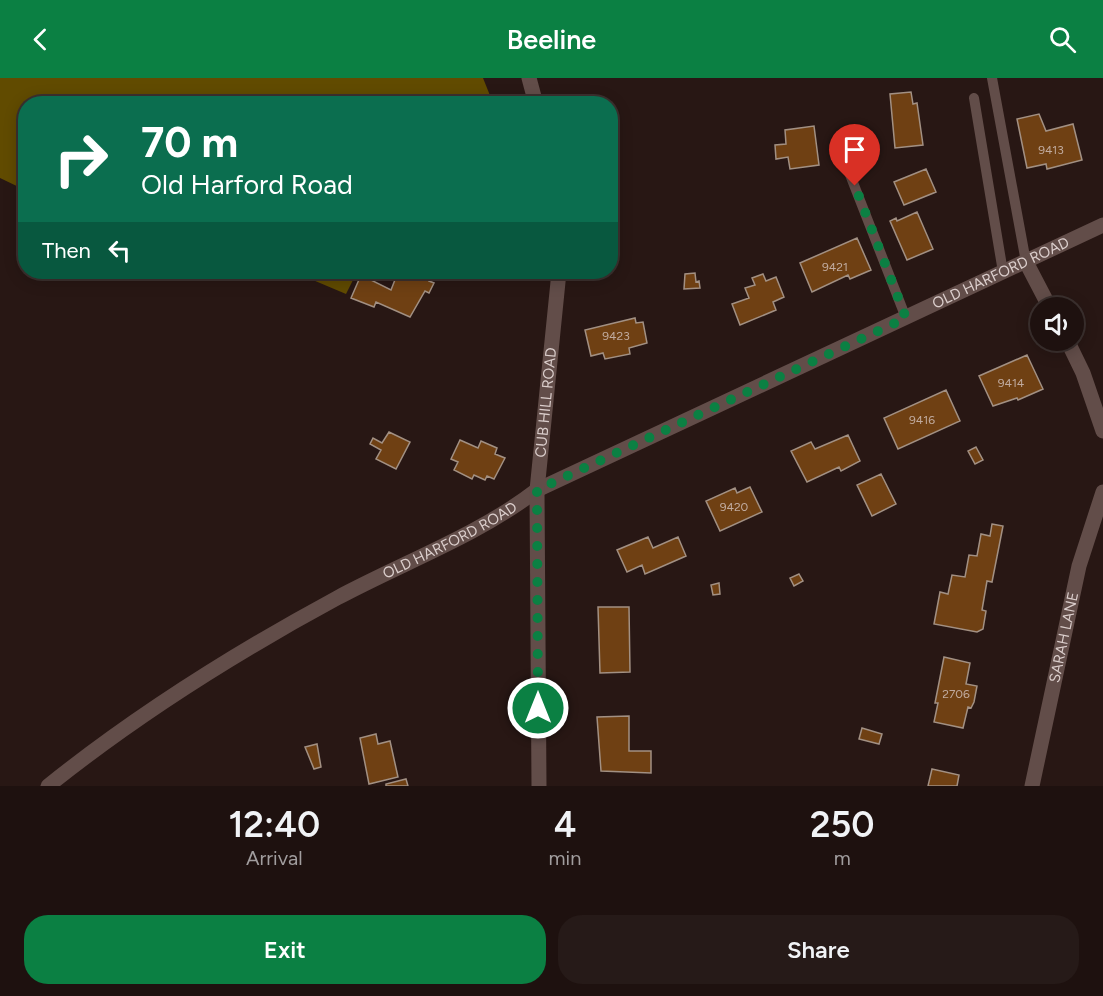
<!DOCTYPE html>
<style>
body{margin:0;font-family:Figtree,sans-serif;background:#261a18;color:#f1f3f6;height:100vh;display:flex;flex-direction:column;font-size:22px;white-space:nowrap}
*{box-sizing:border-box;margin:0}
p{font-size:20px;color:#a19d9e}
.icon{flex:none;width:33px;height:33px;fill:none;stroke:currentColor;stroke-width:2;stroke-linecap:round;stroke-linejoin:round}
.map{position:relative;height:708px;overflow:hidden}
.side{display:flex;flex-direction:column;background:#1e110f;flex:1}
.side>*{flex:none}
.top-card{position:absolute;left:18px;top:18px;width:600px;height:183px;border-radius:24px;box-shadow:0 3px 15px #0003,0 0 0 2px #3c312f;background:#0b6e4f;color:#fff;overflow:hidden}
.buttons{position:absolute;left:1030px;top:219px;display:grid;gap:12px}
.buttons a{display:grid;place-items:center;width:54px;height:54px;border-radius:50%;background:#1e110f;box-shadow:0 3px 15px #0003,0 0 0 2px #3c312f;font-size:30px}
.pin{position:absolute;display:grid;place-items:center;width:51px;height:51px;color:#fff;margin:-62px -26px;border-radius:50% 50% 50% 0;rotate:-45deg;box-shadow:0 0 6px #0007}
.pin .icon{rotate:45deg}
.me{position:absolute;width:66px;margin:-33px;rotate:0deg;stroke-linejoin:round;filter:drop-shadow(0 0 4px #0008)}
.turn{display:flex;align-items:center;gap:21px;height:126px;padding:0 24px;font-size:27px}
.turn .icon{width:78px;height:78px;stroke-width:2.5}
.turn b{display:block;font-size:42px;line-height:51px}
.then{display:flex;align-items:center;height:57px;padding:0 24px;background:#0003;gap:12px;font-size:22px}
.eta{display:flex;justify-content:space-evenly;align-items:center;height:102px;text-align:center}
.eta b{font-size:36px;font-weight:600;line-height:42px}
.cta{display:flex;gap:12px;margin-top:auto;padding:12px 24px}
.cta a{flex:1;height:69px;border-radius:24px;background:#0b8043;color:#fff;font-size:24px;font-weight:600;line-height:69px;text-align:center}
.cta a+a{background:#261a18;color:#f1f3f6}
header{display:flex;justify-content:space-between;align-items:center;height:78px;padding:0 24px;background:#0b8043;color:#fff;font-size:27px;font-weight:600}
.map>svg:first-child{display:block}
</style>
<header><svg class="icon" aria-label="back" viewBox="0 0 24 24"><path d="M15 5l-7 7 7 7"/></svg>Beeline<svg class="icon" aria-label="search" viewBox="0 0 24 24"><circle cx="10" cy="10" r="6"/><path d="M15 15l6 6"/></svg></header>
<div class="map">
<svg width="1103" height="708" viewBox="0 0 1103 708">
<rect width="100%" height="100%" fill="#281714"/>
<path fill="#614b00" d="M 0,0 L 483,0 L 493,25 L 26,26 L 25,112 L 0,100 Z
M 294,194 L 357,194 L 346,216 Z"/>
<path fill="#6f4013" stroke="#a29083" stroke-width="1.5" d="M 911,14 L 913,26 L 917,25 L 923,67 L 895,70 L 890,16 Z
M 1039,36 L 1046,53 L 1073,46 L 1082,82 L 1047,91 L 1046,86 L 1027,90 L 1017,41 Z
M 814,48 L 819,87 L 790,91 L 788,79 L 776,81 L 775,67 L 786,66 L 785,52 Z
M 926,91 L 936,114 L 904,127 L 894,104 Z
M 917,134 L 933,171 L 907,182 L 890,143 L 896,140 L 897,143 Z
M 857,160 L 871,192 L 850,201 L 848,197 L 812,214 L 800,185 Z
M 398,194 L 433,194 L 429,203 L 434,205 L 429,215 L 425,213 L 410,239 L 376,224 L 374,229 L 351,220 L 361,197 L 391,212 Z
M 695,195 L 696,204 L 699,203 L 700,210 L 684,211 L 685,196 Z
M 763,196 L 766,203 L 776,199 L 784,219 L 773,224 L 776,232 L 740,247 L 732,226 L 749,220 L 745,210 L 755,207 L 752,200 Z
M 635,240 L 636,245 L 643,244 L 647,265 L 629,270 L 630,276 L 605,281 L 603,275 L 591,278 L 585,252 Z
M 1027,277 L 1043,311 L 1018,322 L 1017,320 L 993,328 L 979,298 Z
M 946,312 L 960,343 L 898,371 L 884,340 Z
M 389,354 L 410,364 L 396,391 L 376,381 L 381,372 L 370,366 L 373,360 L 382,365 Z
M 848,357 L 860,383 L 841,393 L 839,389 L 807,404 L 791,373 L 811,364 L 815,371 Z
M 460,362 L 478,370 L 481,363 L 497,370 L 495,376 L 505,380 L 494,401 L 487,398 L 485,402 L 474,397 L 472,401 L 454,392 L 458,384 L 451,381 Z
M 976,369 L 983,382 L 975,386 L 968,373 Z
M 881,396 L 896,426 L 872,438 L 857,407 Z
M 750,409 L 762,434 L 720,453 L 706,423 L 735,410 L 737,415 Z
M 992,446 L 1003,448 L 992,504 L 987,503 L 982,532 L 986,533 L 983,551 L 977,554 L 934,546 L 940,514 L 948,516 L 952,497 L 965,499 L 969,477 L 977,478 L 981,456 L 990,458 Z
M 648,459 L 653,470 L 678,459 L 686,478 L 645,496 L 642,487 L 627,494 L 617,472 Z
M 799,496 L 803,503 L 794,508 L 790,500 Z
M 719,505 L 720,516 L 713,517 L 711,507 Z
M 598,529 L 629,529 L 630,594 L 600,595 Z
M 944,579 L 970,585 L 966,606 L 977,608 L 974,624 L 971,630 L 968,629 L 963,650 L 934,644 L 938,625 L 935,625 Z
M 629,638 L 629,673 L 651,673 L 651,695 L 601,693 L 597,639 Z
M 862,650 L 882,656 L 879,666 L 859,661 Z
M 376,656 L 378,666 L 390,663 L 398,699 L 369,706 L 360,660 Z
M 317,666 L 321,689 L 314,691 L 305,669 Z
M 932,691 L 959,697 L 957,708 L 928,708 Z
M 406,701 L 408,708 L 386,708 L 386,706 Z"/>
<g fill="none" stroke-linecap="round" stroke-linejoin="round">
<path stroke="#624d49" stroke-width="10" d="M 992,0 L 1026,184
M 974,20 L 1003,194
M 847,89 L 906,240"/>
<g stroke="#624d49" stroke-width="15">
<path d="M 1026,184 L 1050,230"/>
<path d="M 1067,262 L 1083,295 L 1103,353"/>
<path id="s1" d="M 48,708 C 138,636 237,574 337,520 C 404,484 477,458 537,412"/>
<path id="s2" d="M 1032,708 L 1079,488 L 1103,414"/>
</g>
<g stroke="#624d49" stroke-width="15">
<path d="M 529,0 L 536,26"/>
<path id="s3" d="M 537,412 L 1103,147"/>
<path id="s4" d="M 539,708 L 537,412 L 559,194"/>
</g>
</g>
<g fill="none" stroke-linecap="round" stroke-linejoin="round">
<path stroke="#0b8043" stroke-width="10" stroke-dasharray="0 18" d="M 538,630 L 537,412 L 906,240 L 855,108"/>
</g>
<g text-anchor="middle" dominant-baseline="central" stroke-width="4.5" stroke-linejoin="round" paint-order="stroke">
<g font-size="12" fill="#c0aa9e">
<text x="1051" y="72">9413</text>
<text x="835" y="189">9421</text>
<text x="616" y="258">9423</text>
<text x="1011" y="305">9414</text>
<text x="922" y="342">9416</text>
<text x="734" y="429">9420</text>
<text x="956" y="616">2706</text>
</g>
<g font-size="15" fill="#dbcecc" stroke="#281714">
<text stroke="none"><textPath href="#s3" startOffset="512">OLD HARFORD ROAD</textPath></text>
<text stroke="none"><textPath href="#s4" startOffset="384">CUB HILL ROAD</textPath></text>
<text stroke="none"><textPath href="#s1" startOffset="472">OLD HARFORD ROAD</textPath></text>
<text stroke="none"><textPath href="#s2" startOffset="152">SARAH LANE</textPath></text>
</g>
</g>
</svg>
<div class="buttons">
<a><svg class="icon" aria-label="sound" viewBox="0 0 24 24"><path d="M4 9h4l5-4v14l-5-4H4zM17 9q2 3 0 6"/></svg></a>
</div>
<div class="pin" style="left:855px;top:108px;background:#d93025"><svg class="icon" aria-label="arrive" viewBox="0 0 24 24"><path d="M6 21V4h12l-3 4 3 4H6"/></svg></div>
<svg class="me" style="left:538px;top:630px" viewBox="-20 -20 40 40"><circle r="17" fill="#0b8043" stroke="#fff" stroke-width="3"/><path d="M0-11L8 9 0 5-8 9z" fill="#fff"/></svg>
<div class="top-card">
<div class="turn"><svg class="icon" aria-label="right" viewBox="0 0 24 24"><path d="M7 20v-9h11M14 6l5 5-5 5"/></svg><div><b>70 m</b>Old Harford Road</div></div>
<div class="then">Then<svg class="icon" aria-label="left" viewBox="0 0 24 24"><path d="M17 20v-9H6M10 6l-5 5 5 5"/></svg></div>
</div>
</div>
<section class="side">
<div class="eta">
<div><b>12:40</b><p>Arrival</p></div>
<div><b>4</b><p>min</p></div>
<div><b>250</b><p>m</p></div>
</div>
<div class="cta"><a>Exit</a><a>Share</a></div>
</section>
